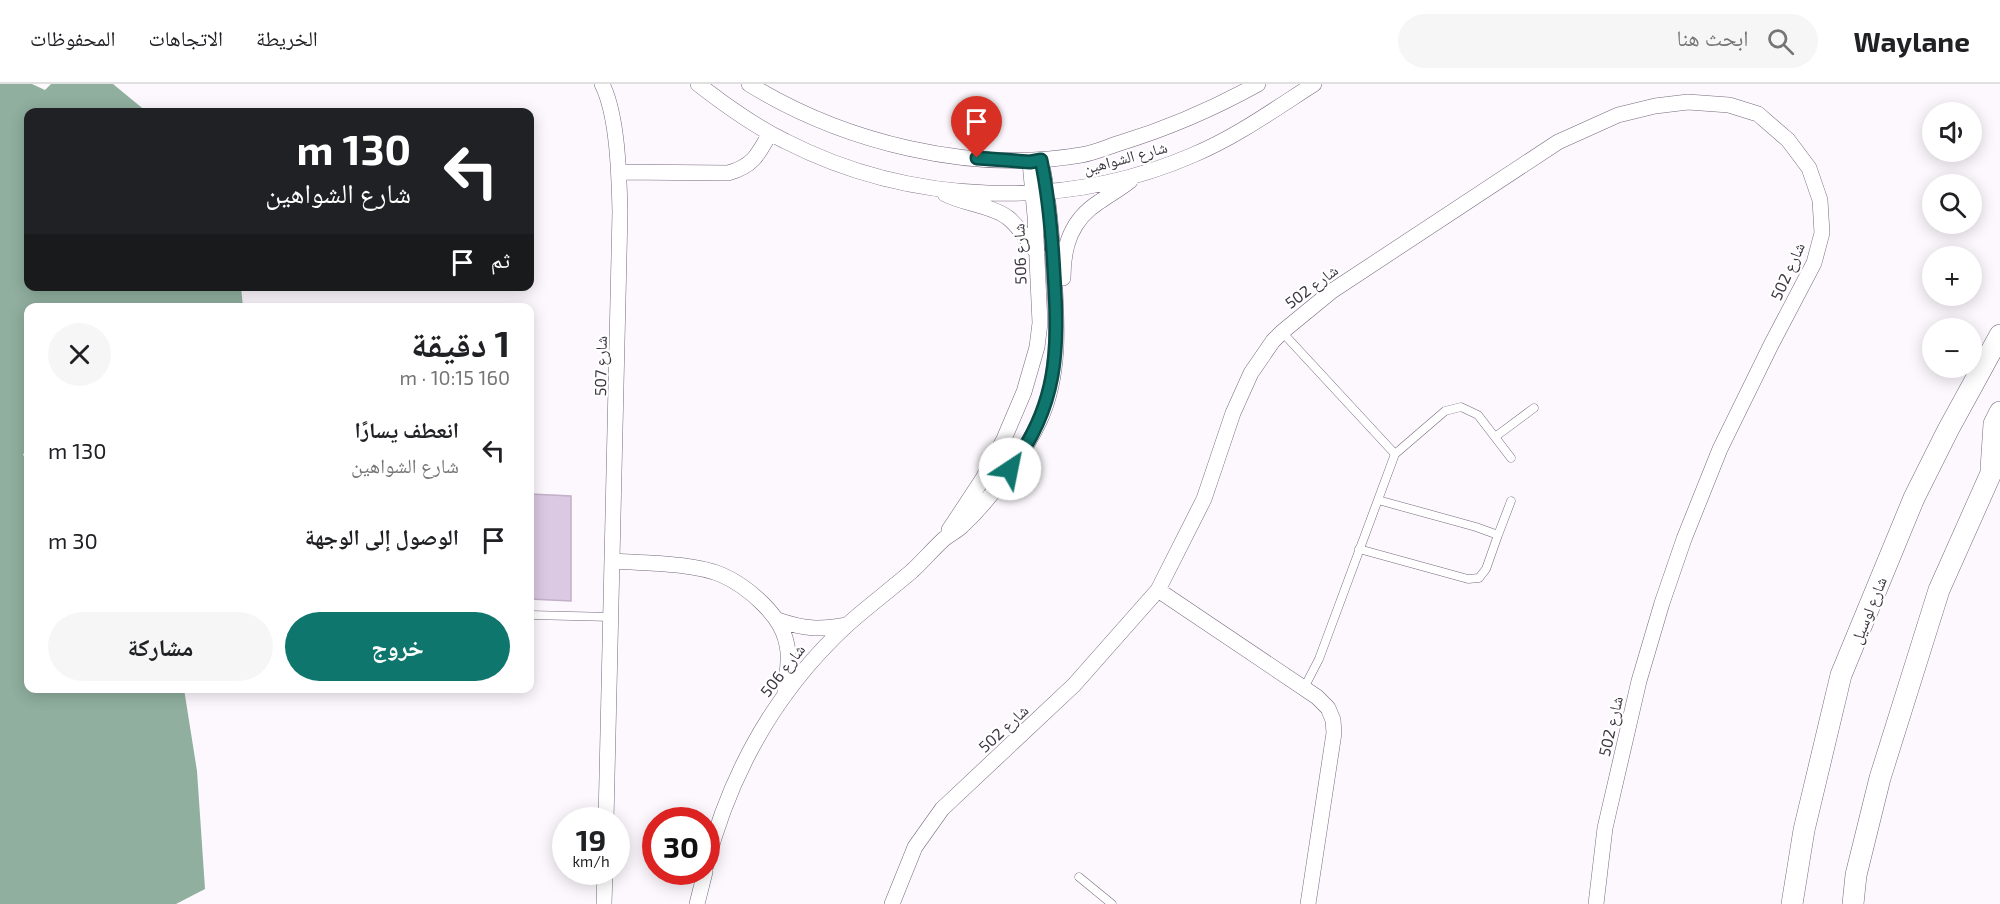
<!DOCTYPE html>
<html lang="ar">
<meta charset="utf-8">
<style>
body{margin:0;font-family:"Exo 2","Noto Naskh Arabic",sans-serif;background:#f6f6f6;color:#202124;direction:rtl;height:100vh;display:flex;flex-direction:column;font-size:22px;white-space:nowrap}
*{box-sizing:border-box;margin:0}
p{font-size:20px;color:#757577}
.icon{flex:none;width:33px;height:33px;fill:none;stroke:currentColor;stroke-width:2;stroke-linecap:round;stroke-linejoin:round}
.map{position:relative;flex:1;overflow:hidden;direction:ltr}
.sheet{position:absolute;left:24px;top:219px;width:510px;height:390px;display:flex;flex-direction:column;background:#fff;border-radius:12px;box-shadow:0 3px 15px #0003;direction:rtl}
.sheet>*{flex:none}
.guide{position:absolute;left:24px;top:24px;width:510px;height:183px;border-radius:12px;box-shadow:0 3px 15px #0003;direction:rtl;background:#202124;color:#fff;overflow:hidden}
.fabs{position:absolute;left:1922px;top:18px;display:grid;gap:12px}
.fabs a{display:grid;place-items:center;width:60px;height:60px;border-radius:50%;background:#fff;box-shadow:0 3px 15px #0003;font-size:30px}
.speed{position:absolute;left:552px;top:723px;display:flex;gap:12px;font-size:30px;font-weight:700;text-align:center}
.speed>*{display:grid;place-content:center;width:78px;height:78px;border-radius:50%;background:#fff;box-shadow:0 3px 15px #0003;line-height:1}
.speed small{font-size:15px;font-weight:400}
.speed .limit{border:9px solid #d22;background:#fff;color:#111}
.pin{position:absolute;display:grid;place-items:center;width:51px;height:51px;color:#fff;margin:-62px -26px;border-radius:50% 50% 50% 0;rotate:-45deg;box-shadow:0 0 6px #0007}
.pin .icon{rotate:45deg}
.me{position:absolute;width:66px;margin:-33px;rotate:34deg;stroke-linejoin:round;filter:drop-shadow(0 0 4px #0008)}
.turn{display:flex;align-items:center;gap:21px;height:126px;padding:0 24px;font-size:27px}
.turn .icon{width:78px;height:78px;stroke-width:2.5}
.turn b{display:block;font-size:42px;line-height:51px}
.then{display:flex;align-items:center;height:57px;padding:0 24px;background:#0003;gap:12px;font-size:22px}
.round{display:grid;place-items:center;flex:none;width:63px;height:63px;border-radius:32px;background:#f6f6f6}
.head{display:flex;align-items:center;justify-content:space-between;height:102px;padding:0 24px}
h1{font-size:36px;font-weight:700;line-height:45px}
.cta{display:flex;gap:12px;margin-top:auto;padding:12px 24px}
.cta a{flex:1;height:69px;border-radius:36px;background:#0f766e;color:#fff;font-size:24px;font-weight:700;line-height:69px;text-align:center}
.cta a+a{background:#f6f6f6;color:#202124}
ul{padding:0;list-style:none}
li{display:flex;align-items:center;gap:18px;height:90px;padding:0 24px}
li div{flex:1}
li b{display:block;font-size:22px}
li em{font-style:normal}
header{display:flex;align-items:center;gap:36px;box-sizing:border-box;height:84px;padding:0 30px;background:#fff;border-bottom:2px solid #e0e0e0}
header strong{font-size:28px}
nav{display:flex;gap:33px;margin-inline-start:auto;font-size:21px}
.search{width:420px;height:54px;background:#f6f6f6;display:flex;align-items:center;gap:15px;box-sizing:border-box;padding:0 21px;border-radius:33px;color:#757577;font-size:22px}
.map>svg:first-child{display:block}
</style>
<header>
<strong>Waylane</strong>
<div class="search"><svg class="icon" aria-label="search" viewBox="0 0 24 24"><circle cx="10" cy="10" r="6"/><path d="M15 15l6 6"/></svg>ابحث هنا</div>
<nav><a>الخريطة</a><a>الاتجاهات</a><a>المحفوظات</a></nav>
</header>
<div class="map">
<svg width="2000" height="820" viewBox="0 0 2000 820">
<rect width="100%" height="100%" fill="#fcf8fd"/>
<path fill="#90af9f" d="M 0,0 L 32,0 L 45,6 L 51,0 L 113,0 L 147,28 L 28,28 L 28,202 L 241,203 L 243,223 L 28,224 L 28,367 L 23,370 L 28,382 L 28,604 L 184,605 L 197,687 L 205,805 L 176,820 L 0,820 Z"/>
<path fill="#dbc8e2" stroke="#c2afc8" stroke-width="1.5" d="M 530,410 L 571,412 L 571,517 L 530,515 Z"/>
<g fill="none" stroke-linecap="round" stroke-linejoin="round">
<g stroke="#78687f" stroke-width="9">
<path id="lane" d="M 1282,248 L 1395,370 L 1319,575 L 1304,604
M 1495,353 L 1534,324
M 1395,370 L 1445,327 L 1461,323 L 1478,331 L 1511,374
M 1498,451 L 1511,417
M 1359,465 L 1468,495 L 1479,494 L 1486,485 L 1498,451 L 1476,443 L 1378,416
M 530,531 L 612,533
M 1079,793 L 1112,820"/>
</g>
<g stroke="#78687f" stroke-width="16">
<path id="street" d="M 602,0 C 618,32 619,92 620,128 L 606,736
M 698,0 C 725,21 754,42 785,57 C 910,121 1064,127 1193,71 C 1236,53 1275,25 1314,0
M 749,0 C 843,58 971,90 1081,71 C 1094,69 1107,63 1120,59 C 1169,44 1213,25 1258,0
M 619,88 L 728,89 C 753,82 758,71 770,49
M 945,110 C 964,120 990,121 1007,133 C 1019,142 1028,157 1037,169
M 1063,194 C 1063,162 1071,136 1099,118 C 1109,111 1120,105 1130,97
M 949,446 L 982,396 L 1004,355 L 1024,308 L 1037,263 L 1040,239 L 1035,132 L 1030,78
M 613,477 C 645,479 694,479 722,491 C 738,498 751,508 763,520 C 777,534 786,548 788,568 C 789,581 786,596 785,609
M 1158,506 L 1317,613 L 1328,624 L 1333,636 L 1334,649 L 1308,820
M 778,536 C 804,545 819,546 847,541
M 706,782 C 730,689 776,607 846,542 C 867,523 890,506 912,487 C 923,477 933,465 944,455 C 950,450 957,447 962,442 C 989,417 1025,369 1040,336 C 1061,289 1057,238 1054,189 C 1052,150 1049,114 1041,76
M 604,820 L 605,788
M 697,820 L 705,788
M 892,820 L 915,763 L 942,725 L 1074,601 L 1158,506 L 1204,415 L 1233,329 L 1251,289 L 1273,257 L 1282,248 L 1332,207 L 1558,58 L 1618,31 L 1655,22 L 1688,18 L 1729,21 L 1758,30 L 1788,56 L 1809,84 L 1820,116 L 1822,149 L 1814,179 L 1771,261 L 1720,365 L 1684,455 L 1662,519 L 1639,597 L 1605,744 L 1596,820"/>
</g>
<g stroke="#78687f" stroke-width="22">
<path id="secondary" d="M 1991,385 L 1994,340 L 2000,328
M 1792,820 L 1804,746 L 1841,591 L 1914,414 L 1948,346 L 2000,251
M 1853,820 L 1856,791 L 1880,694 L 1939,506 L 2000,369"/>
</g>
<use href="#lane" stroke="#fff" stroke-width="8"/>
<use href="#street" stroke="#fff" stroke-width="15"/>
<use href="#secondary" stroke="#fff" stroke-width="21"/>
</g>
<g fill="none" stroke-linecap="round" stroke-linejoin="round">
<g stroke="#0a4d48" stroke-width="15">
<path id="route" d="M 977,74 L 1030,78 L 1041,76 C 1049,114 1052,151 1054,190 C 1059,266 1058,322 1010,385"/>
</g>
<use href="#route" stroke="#0f766e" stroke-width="10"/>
</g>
<g text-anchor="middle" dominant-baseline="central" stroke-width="4.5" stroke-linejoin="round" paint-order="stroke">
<g font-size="16" fill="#3e3741" stroke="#fff">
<text transform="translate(1125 73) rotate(-15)">شارع الشواهين</text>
<text transform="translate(1019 170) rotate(-92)">شارع 506</text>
<text transform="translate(1787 187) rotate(-66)">شارع 502</text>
<text transform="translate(1311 202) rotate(-37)">شارع 502</text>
<text transform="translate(600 282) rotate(-89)">شارع 507</text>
<text transform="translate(1868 526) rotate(-68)">شارع لوسيل</text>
<text transform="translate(782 586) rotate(-52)">شارع 506</text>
<text transform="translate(1610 642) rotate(-77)">شارع 502</text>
<text transform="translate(1003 644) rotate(-43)">شارع 502</text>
</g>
</g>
</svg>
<div class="fabs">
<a><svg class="icon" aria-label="sound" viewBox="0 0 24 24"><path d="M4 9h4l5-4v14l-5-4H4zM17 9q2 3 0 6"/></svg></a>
<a><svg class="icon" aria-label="search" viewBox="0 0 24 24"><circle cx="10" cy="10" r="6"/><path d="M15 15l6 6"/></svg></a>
<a>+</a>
<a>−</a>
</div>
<div class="speed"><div>19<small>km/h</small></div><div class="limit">30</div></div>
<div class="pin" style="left:977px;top:74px;background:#d93025"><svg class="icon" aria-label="arrive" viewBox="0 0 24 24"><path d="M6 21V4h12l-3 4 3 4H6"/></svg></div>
<svg class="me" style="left:1010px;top:385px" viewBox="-20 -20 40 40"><circle r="19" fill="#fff"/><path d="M0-13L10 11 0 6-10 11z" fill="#0f766e"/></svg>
<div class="guide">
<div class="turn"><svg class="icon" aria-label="left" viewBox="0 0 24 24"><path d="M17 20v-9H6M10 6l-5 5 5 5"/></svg><div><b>130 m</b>شارع الشواهين</div></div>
<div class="then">ثم<svg class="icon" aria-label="arrive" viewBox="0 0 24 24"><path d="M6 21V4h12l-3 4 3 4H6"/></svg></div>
</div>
<section class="sheet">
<div class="head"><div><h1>1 دقيقة</h1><p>160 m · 10:15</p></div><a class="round"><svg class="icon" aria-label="close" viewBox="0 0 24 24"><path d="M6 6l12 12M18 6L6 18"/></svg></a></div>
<ul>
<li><svg class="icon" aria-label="left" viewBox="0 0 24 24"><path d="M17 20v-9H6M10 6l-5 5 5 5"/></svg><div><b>انعطف يسارًا</b><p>شارع الشواهين</p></div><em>130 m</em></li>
<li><svg class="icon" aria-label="arrive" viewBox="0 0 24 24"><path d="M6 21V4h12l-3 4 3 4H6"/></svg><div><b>الوصول إلى الوجهة</b></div><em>30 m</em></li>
</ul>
<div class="cta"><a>خروج</a><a>مشاركة</a></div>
</section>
</div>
